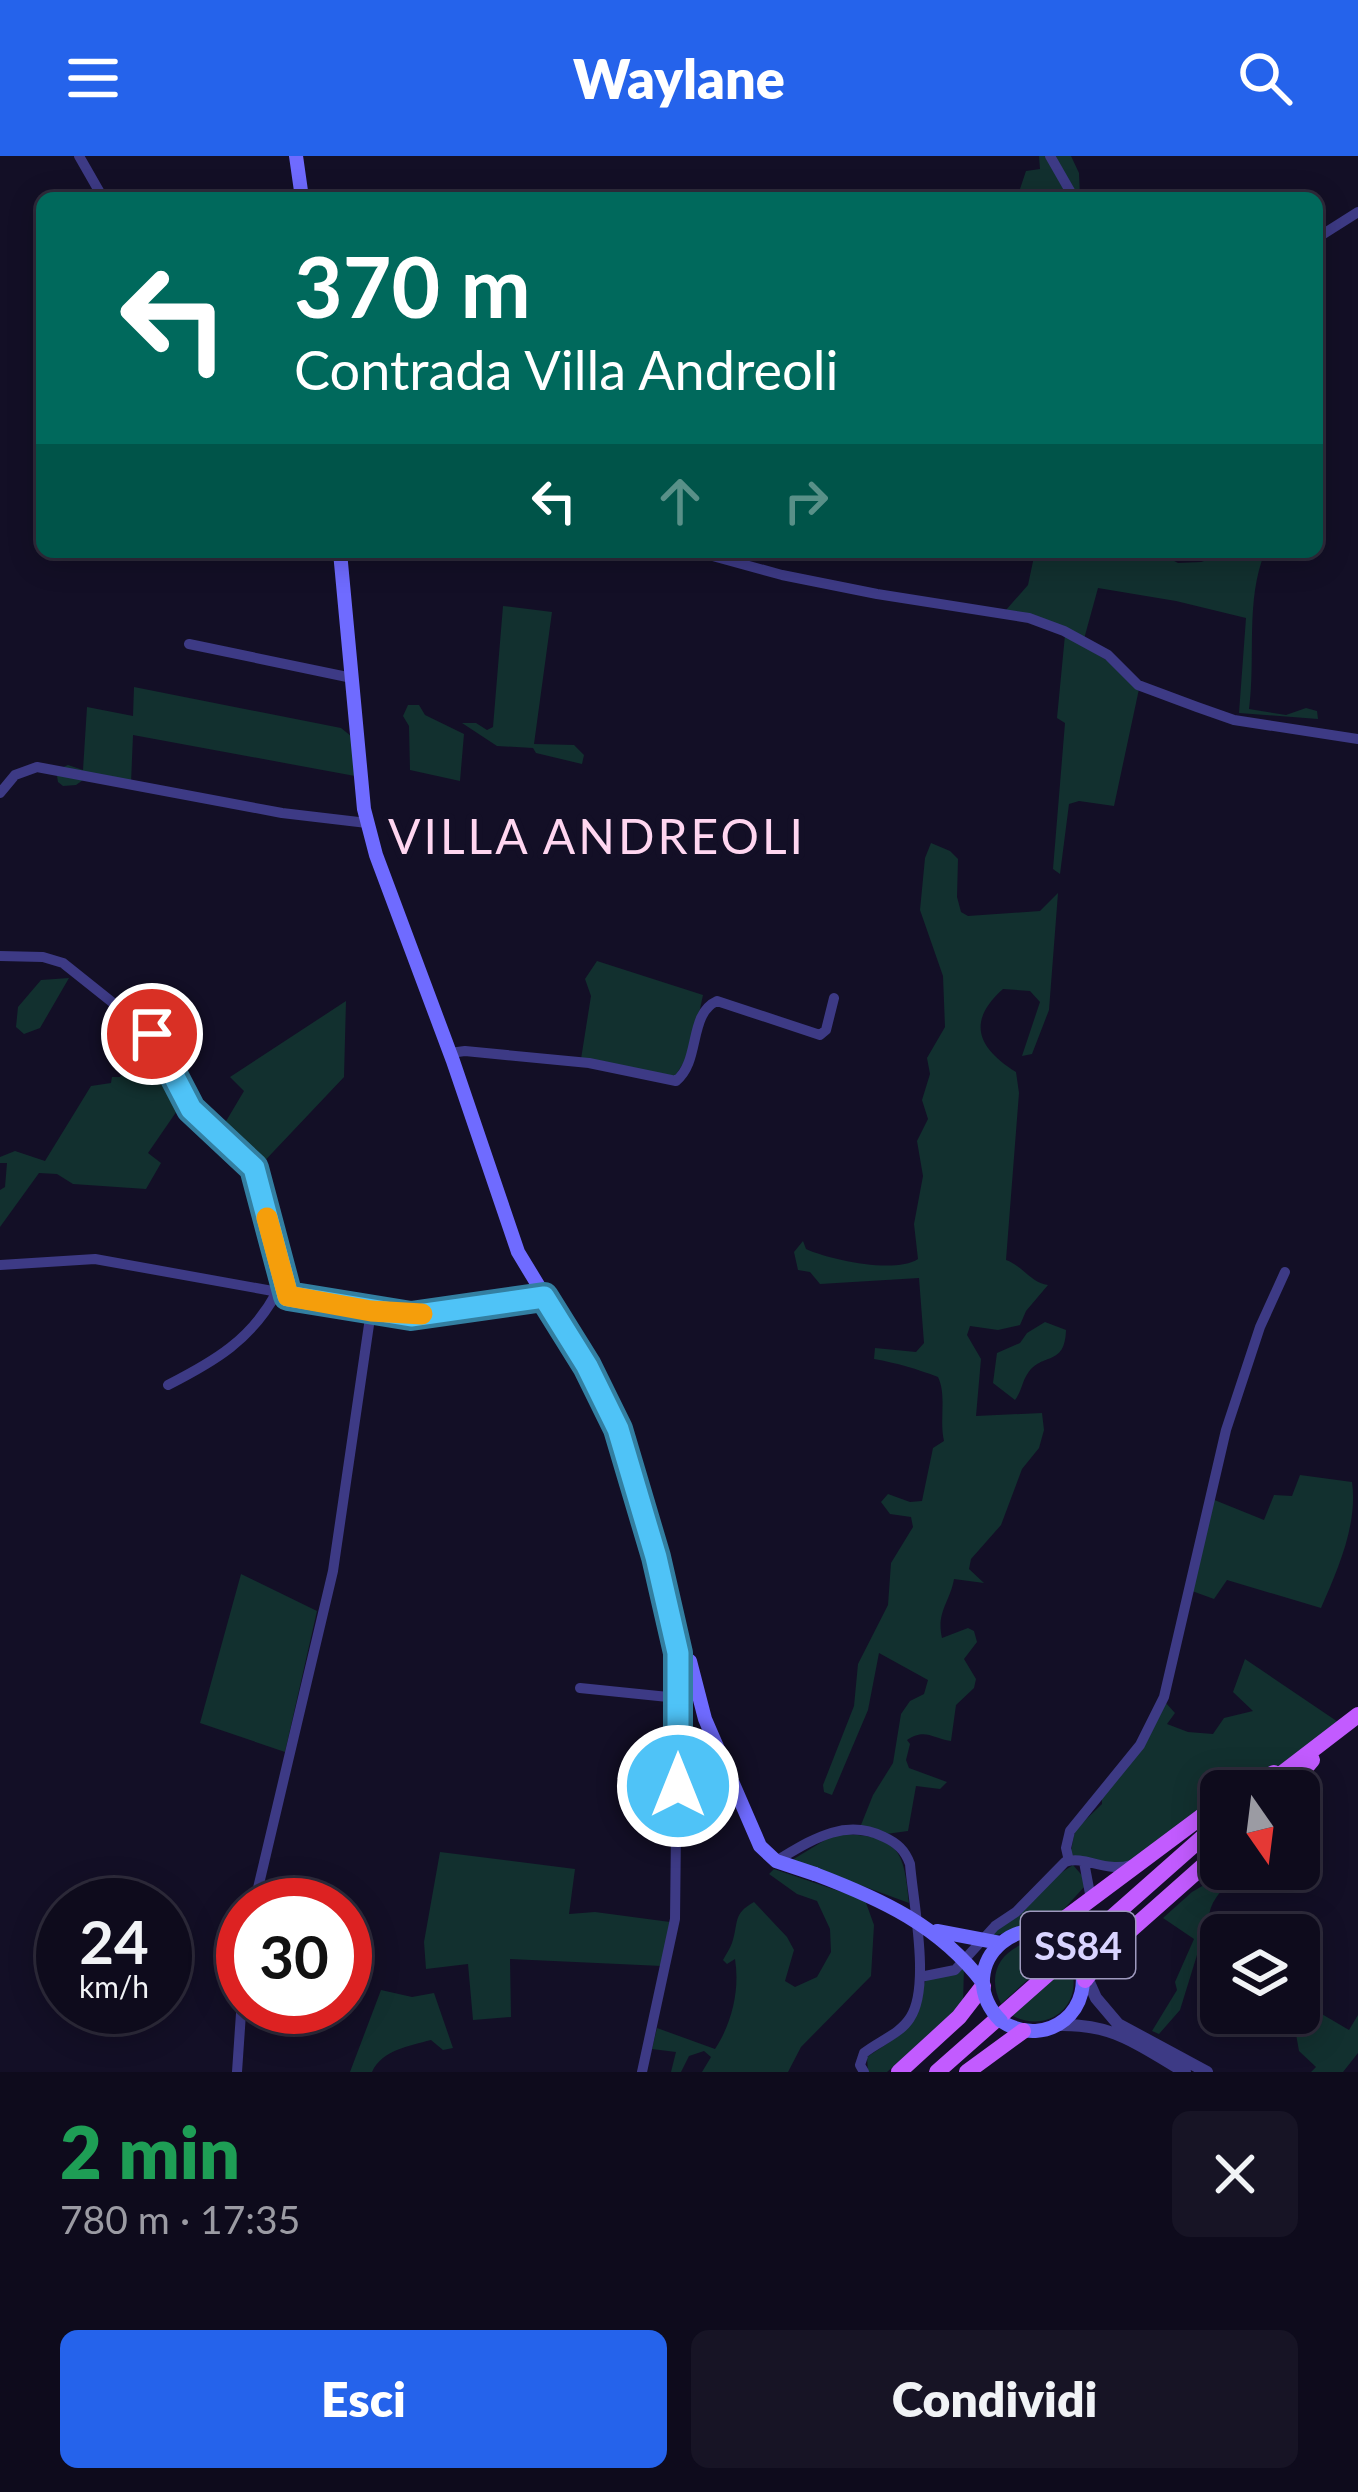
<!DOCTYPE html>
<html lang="it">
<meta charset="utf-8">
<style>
body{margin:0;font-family:Lato,sans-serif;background:#171425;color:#f1f3f6;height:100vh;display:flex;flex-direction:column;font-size:45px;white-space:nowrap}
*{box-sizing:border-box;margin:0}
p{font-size:39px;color:#9b9ba3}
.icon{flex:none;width:66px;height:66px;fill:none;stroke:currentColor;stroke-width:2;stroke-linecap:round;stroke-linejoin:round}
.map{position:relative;height:1916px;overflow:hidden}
.drawer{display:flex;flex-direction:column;background:#0e0b1c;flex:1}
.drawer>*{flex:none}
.top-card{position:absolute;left:36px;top:36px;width:1287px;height:366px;border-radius:18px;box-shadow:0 6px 30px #0003,0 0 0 3px #2e2b3b;background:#00695c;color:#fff;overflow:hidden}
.needle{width:78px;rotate:166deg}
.controls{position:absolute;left:1200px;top:1614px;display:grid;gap:24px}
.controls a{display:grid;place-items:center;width:120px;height:120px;border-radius:18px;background:#0e0b1c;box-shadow:0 6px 30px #0003,0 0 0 3px #2e2b3b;font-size:60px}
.speed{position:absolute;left:36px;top:1722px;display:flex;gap:24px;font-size:60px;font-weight:700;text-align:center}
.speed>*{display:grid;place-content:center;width:156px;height:156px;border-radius:50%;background:#0e0b1c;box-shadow:0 6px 30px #0003,0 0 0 3px #2e2b3b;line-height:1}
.speed small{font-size:30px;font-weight:400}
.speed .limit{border:18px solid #d22;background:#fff;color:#111}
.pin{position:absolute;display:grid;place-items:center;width:102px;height:102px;color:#fff;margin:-51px;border:6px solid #fff;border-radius:50%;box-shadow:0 3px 12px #0007}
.me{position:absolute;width:132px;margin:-66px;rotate:0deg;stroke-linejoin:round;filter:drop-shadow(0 0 9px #0008)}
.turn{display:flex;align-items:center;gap:42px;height:252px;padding:0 60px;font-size:54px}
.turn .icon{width:156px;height:156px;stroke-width:2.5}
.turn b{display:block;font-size:84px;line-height:102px}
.lanes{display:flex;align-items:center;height:114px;padding:0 60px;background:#0003;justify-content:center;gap:60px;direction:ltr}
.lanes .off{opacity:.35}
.round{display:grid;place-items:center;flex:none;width:126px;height:126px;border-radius:18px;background:#171425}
.overview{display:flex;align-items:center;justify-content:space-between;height:204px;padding:0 60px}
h1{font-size:72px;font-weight:800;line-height:90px;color:#1e9e55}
.cta{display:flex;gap:24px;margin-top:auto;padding:24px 60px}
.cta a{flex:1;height:138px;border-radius:18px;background:#2563eb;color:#fff;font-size:48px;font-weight:800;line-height:138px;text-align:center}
.cta a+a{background:#171425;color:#f1f3f6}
header{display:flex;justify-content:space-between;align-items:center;height:156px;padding:0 60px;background:#2563eb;color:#fff;font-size:54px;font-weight:800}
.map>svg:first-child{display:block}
</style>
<header><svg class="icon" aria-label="menu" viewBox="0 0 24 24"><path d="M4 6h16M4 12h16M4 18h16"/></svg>Waylane<svg class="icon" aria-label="search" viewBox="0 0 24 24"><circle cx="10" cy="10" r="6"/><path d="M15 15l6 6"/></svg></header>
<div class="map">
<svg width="1358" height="1916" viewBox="0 0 1358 1916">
<rect width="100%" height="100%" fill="#130f26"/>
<path fill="#12302f" d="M 1039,0 L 1071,0 L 1079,17 L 1080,42 L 1064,39 L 1017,42 L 1026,15 L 1040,13 Z
M 1035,396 L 1157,396 L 1178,407 L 1201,406 L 1231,396 L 1265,396 C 1245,445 1256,502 1249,553 L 1286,559 L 1306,552 L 1317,555 L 1318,563 L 1239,557 L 1246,462 L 1176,445 L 1098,432 L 1084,483 L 1006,454 L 1028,429 Z
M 503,450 L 552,456 L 534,588 L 574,589 L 584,599 L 582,608 L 536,597 L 533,592 L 497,590 L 462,567 L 476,567 L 487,574 L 493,571 Z
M 1065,479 L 1108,505 L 1139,533 L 1114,650 L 1079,645 L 1069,648 L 1060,718 L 1053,713 L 1065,567 L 1057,562 Z
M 134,531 L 341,572 L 351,580 L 355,620 L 133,579 L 131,627 L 83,624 L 76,629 L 63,630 L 58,626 L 56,614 L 68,609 L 83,614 L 87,551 L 133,560 Z
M 408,549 L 419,549 L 425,559 L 464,578 L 460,625 L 410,614 L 409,570 L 403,560 Z
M 931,687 L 950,695 L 958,703 L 957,741 L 961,756 L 968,760 L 1040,755 L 1058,737 L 1049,854 L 1032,898 L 1022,900 L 1040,846 L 1030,835 L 1003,833 C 966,866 978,892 1016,916 L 1019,937 L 1006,1104 C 1023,1110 1031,1127 1048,1129 L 1026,1155 L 1020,1169 L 998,1174 L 970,1170 L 967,1179 L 981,1203 L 976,1260 L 1042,1257 L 1044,1274 L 1039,1292 L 1022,1313 L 1001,1369 L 971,1403 L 969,1413 L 984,1427 L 954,1423 C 950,1446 936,1456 942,1482 L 968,1472 L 974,1475 L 977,1486 L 964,1503 L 976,1523 L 974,1532 L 956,1549 L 951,1585 C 932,1582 925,1572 907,1584 L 910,1588 L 906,1604 L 909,1612 L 947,1626 L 940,1633 L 916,1630 L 908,1675 L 886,1678 L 861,1669 L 873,1639 L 893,1607 L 901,1558 L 910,1545 L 924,1538 L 928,1524 L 879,1497 L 868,1554 L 832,1639 L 824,1636 L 823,1629 L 854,1550 L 858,1508 L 888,1449 L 891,1407 L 913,1371 L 911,1361 L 890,1358 L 881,1346 L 888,1338 L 910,1346 L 922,1345 L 933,1292 L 944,1285 C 939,1264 947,1240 938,1221 C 917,1213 897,1207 874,1203 L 875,1192 L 916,1196 L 924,1187 L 919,1122 L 820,1128 L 810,1116 L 798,1114 L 794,1096 L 803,1085 L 806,1093 C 830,1104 895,1118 918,1103 L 914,1068 L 923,1020 L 917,985 L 928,963 L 922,944 L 930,918 L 927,902 L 945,871 L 943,820 L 920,754 L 925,702 Z
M 597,805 L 703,839 L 691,895 L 675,920 L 581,903 L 591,840 L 585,823 Z
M 69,822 L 40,872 L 24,878 L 16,871 L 18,851 L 41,824 Z
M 346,845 L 344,921 L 256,1014 L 249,1001 L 219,977 L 244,935 L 230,921 Z
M 145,883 L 163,909 L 181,949 L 148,997 L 161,1007 L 146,1033 L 73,1028 L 57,1018 L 39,1017 L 0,1071 L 0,1034 L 5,1031 L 7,1007 L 0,1007 L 0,1001 L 15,995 L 45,1005 L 91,930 L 111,927 L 112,921 L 120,921 Z
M 1045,1166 L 1066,1174 C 1065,1211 1042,1196 1028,1217 C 1022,1225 1022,1235 1015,1244 L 993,1227 L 997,1197 L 1020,1187 L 1027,1177 Z
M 1300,1319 L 1352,1326 C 1358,1368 1338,1413 1321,1452 L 1227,1424 L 1214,1443 L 1192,1435 L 1212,1343 L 1264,1364 L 1274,1339 L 1292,1340 Z
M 241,1418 L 317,1455 L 285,1596 L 200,1567 Z
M 1245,1503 L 1341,1568 L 1278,1611 L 1221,1635 L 1221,1639 L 1124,1709 L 1070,1700 L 1075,1674 L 1102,1648 L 1102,1641 L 1165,1546 L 1175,1557 L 1167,1568 L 1188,1576 L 1213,1578 L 1224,1562 L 1253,1555 L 1233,1536 Z
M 835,1678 C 896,1679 904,1689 909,1747 L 792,1704 Z
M 440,1696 L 575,1713 L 569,1758 L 595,1756 L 670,1766 L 662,1810 L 510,1803 L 511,1861 L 473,1864 L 468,1808 L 426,1813 L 424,1786 Z
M 1073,1709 L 1086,1724 L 1085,1730 L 1053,1765 L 988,1781 L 1045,1727 Z
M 774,1713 L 865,1744 L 874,1769 L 871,1820 L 801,1891 L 788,1916 L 702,1916 L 711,1901 L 704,1895 L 689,1900 L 681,1916 L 671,1916 L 676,1896 L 652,1893 L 657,1872 L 715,1893 C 732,1867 740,1834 735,1803 L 727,1808 L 723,1804 C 726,1798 730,1793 732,1787 C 739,1767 732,1758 754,1746 L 787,1781 L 794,1794 L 785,1825 L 795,1831 L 817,1821 L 831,1796 L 830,1773 L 817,1745 L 797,1738 L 769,1718 Z
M 1231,1713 L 1238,1717 C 1222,1734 1200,1752 1213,1778 C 1219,1789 1221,1792 1221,1805 L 1205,1795 L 1197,1799 L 1180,1854 L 1159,1878 L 1152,1875 L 1177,1834 L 1175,1826 L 1194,1783 L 1163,1762 L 1192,1736 Z
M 1028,1786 L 1050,1789 L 1059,1795 L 1001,1848 C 987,1820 998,1796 1028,1786 Z
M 1069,1806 C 1087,1846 1050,1880 1011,1859 Z
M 964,1811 L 963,1848 L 887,1916 L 868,1916 L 867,1901 L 900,1879 L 926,1824 Z
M 381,1834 L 412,1841 L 434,1837 L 453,1892 L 443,1894 L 431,1884 C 409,1890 382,1894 372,1916 L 350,1916 Z
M 1303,1847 L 1349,1874 L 1358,1859 L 1358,1897 L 1343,1916 L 1311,1916 L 1316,1911 L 1299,1895 L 1296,1878 L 1308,1860 L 1300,1851 Z"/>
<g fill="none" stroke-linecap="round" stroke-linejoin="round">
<path stroke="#3d3a85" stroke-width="10" d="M 79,0 L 103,42
M 1050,0 L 1074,42
M 1317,82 L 1358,56
M 698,396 L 782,419 L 877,438 L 1029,462 L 1064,475 L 1108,499 L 1138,529 L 1197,551 L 1234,564 L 1358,583
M 189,488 L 352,522
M 0,637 L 15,619 L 37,611 L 282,657 L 367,667
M 0,800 L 43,801 L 63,807 L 152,878 L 191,953 L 254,1013 L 288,1140
M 450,897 L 465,895 L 589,907 L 676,925 C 701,905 688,858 717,845 L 820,879 L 826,874 L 834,842
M 0,1109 L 95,1103 L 411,1160 L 544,1141
M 168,1229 C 215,1205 251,1184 277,1136
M 580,1532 L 678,1542
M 776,1705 C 810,1685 844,1661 884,1681 C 897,1687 905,1694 910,1708 C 913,1746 931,1831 910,1862 C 900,1878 879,1885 864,1897 L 860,1909 L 864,1916
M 1069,1705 L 1066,1692 L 1070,1675 L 1140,1589 L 1164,1541 L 1226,1274 L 1260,1171 L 1285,1116
M 1084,1706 L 1091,1743
M 254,1749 L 333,1415 L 371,1155
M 920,1821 L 955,1814 L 995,1770 L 1016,1756 L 1065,1706 C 1085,1699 1105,1717 1131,1709
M 237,1916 L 243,1828
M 642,1916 L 675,1763 L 678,1497"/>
<path stroke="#3d3a85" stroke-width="12" d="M 1084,1815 L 1096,1842 L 1118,1868 L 1207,1916
M 1059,1869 C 1116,1868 1138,1889 1185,1916"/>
<path stroke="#6f6bff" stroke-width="14" d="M 296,0 L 302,42
M 340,396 L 364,653 L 376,699 L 453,905 L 518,1096 L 587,1210 L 618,1273 L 663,1426 L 678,1497 L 690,1505 L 705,1563 L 760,1690 L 776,1705 L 815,1718
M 1001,1865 C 1047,1895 1099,1853 1078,1801"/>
<path stroke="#c25bff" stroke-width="16" d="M 1236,1635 L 1274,1617
M 1259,1635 L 1358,1559
M 1286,1635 L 1312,1604
M 1034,1775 L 1059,1767 L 1221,1646
M 1085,1824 L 1107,1795 L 1221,1694
M 899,1916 L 959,1861 L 983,1830
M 937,1916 L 1221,1665
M 967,1916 L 1023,1875"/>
<path stroke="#6f6bff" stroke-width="14" d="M 815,1718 C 881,1743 940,1770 983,1827
M 937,1775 L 1000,1787
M 1001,1865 C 945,1808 1033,1735 1078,1801"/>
</g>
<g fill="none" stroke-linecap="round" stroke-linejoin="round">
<g stroke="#337fa1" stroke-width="30">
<path id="route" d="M 152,878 L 191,953 L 254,1012 L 288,1140 L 411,1160 L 544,1141 L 587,1210 L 618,1273 L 656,1401 L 678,1497 L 678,1630"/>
</g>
<use href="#route" stroke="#4fc3f7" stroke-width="21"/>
<path stroke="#f59e0b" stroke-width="21" d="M 267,1062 L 288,1140 L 371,1155 L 422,1158"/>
</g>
<g text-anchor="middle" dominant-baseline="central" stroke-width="12" stroke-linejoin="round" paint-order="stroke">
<rect fill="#130f26" stroke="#9e99be" stroke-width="3" x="1021" y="1756" width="114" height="66" rx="9"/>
<g font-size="39" font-weight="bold" fill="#d9d4ff">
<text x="1078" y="1789">SS84</text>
</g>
<g font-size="48" letter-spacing="3" fill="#ffd6f0" stroke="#130f26">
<text x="597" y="679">VILLA ANDREOLI</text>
</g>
</g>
</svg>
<div class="controls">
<a><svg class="needle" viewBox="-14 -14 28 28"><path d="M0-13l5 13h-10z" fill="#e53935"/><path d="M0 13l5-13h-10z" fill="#9b9ba3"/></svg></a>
<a><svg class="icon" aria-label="layers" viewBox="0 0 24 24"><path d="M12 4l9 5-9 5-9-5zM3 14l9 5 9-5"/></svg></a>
</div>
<div class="speed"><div>24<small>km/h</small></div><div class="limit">30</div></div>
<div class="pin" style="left:152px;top:878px;background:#d93025"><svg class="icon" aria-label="arrive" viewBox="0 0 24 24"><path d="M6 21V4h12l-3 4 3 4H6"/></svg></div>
<svg class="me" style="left:678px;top:1630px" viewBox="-20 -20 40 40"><circle r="17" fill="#4fc3f7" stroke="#fff" stroke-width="3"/><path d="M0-11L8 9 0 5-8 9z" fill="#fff"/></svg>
<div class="top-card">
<div class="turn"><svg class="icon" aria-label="left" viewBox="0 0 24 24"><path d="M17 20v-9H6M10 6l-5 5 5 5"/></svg><div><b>370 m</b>Contrada Villa Andreoli</div></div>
<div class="lanes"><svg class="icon" aria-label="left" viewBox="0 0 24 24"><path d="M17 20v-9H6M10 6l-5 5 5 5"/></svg><svg class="icon off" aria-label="ahead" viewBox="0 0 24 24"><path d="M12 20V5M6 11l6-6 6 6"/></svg><svg class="icon off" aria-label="right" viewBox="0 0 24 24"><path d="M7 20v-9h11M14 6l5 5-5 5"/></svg></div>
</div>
</div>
<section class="drawer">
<div class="overview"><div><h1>2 min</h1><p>780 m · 17:35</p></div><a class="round"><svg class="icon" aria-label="close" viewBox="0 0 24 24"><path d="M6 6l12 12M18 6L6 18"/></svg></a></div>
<div class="cta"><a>Esci</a><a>Condividi</a></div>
</section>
